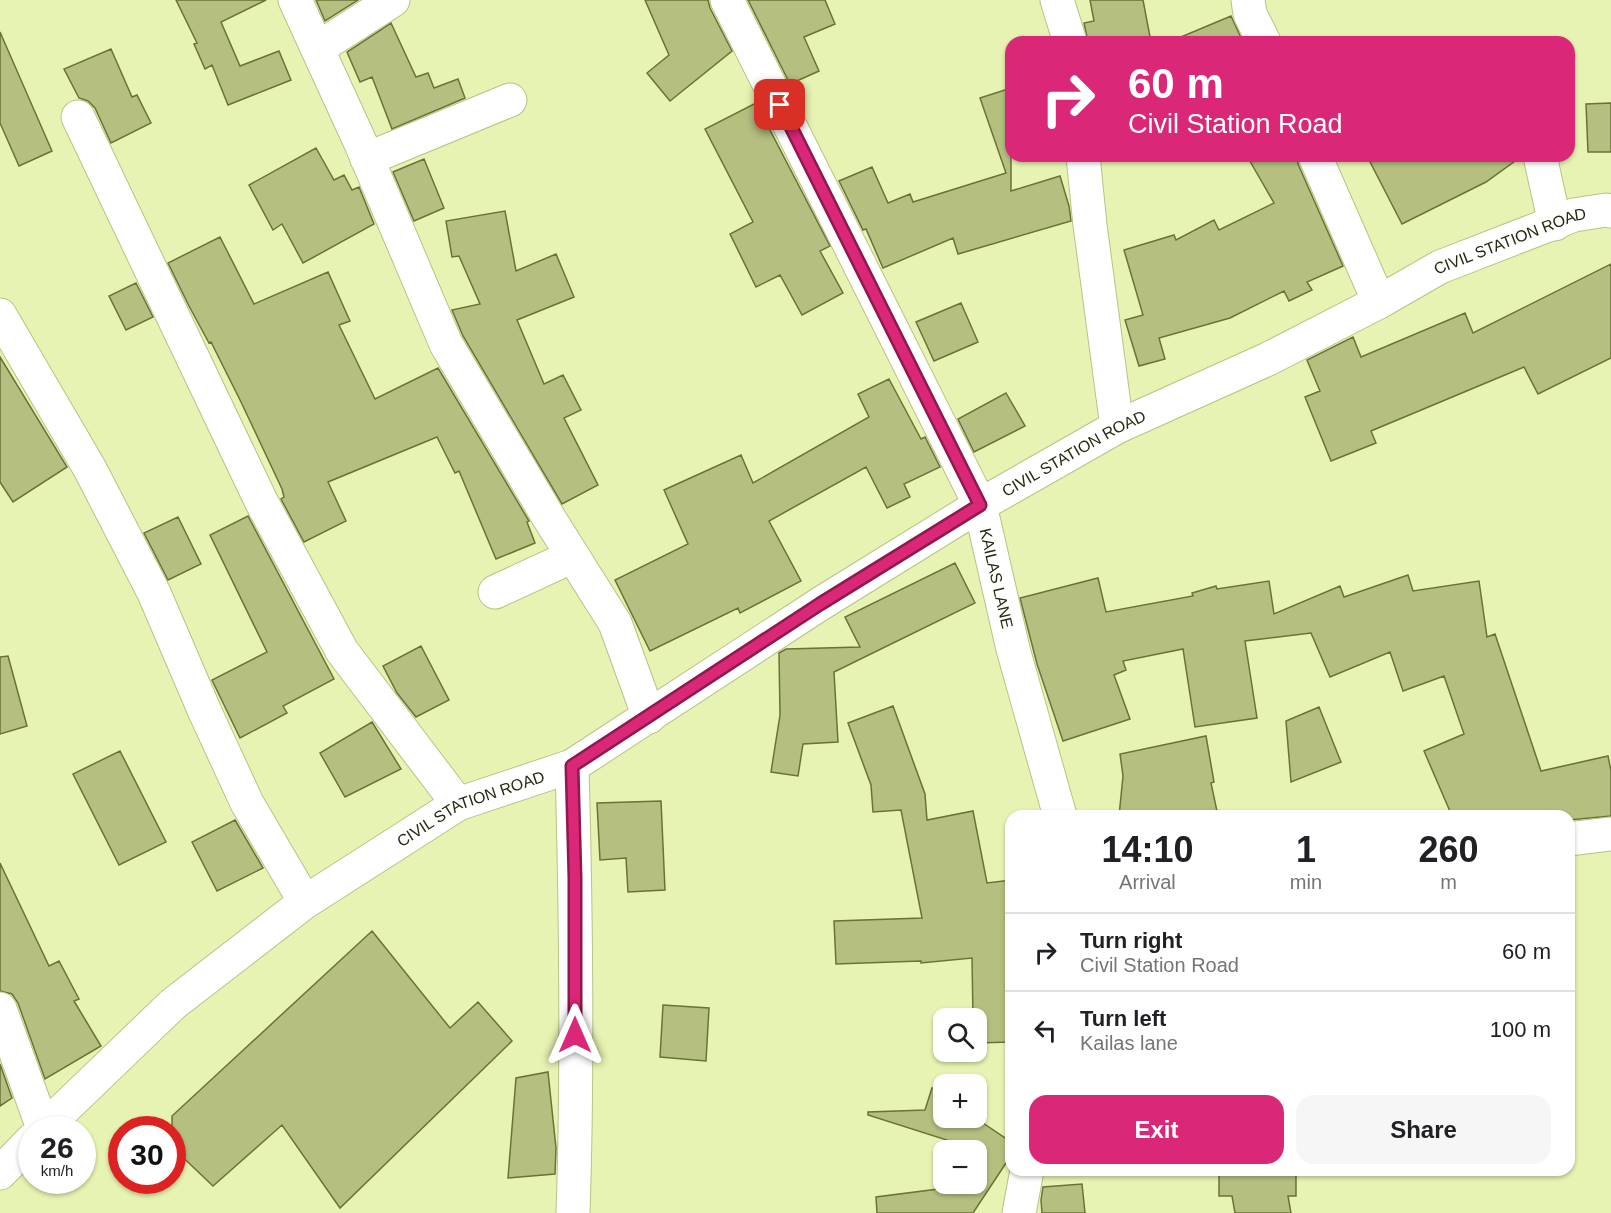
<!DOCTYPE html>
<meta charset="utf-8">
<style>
body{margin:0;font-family:Arial,sans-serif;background:#f6f6f6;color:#202124;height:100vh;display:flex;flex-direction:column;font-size:22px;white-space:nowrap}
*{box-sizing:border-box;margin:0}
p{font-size:20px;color:#757577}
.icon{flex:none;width:33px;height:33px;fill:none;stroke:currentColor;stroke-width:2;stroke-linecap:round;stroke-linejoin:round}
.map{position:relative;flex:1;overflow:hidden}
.side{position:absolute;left:1005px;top:810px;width:570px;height:366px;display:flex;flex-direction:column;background:#fff;border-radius:18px;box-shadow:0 2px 4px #0004}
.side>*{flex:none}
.banner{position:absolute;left:1005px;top:36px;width:570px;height:126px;border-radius:18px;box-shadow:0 2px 4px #0004;background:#db2777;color:#fff;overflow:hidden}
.buttons{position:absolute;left:933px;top:1008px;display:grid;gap:12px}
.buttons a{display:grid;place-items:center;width:54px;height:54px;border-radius:12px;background:#fff;box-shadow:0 2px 4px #0004;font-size:30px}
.speed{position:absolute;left:18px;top:1116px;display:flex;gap:12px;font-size:30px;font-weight:700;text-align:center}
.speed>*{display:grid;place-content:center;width:78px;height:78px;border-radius:50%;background:#fff;box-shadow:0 2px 4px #0004;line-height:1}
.speed small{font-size:15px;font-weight:400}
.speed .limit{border:9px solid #d22;background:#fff;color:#111}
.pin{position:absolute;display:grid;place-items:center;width:51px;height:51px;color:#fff;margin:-26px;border-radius:12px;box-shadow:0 3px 9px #0006}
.me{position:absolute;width:66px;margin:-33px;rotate:0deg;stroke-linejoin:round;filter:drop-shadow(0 0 4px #0008)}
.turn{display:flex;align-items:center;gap:21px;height:126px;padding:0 24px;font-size:27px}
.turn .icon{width:78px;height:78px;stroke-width:2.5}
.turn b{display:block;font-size:42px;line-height:51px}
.eta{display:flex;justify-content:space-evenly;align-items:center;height:102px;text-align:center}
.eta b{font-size:36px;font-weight:700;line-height:42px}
.button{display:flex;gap:12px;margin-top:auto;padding:12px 24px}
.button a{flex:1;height:69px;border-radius:18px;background:#db2777;color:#fff;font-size:24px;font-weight:700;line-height:69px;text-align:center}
.button a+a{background:#f6f6f6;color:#202124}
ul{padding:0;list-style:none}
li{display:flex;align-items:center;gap:18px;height:78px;padding:0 24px;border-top:2px solid #e0e0e0}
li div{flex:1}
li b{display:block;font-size:22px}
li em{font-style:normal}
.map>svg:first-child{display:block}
</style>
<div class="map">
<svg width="1611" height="1213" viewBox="0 0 1611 1213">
<rect width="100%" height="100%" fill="#e7f3b2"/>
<path fill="#b4bf80" stroke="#6a7337" stroke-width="1.5" d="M 176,0 L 266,0 L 221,22 L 240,66 L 279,51 L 291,80 L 228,105 L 212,65 L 205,69 L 194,44 L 197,43 Z
M 316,0 L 358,0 L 325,21 Z
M 645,0 L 708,0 L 710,8 L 732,51 L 670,101 L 647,73 L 669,55 Z
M 748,0 L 825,0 L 835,24 L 804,37 L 819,71 L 790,84 Z
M 1090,0 L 1143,0 L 1151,42 L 1088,42 L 1084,23 L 1094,21 Z
M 1231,16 L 1243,42 L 1169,42 Z
M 391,23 L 416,77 L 428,73 L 434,88 L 458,79 L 465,98 L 392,129 L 372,77 L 360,82 L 347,52 Z
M 0,32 L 52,151 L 19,166 L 0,123 Z
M 111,49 L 132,97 L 137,95 L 151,123 L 111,143 L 95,108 L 88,101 L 79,98 L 64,69 Z
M 1011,88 L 1011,191 L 1060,176 L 1069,206 L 1071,221 L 958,254 L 953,238 L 883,268 L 866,229 L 863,230 L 839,181 L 872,167 L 888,203 L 910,194 L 913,202 L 1006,173 L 980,98 Z
M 756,103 L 830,246 L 820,251 L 843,293 L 802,315 L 780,275 L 756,287 L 730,234 L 753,222 L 705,129 Z
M 1611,103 L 1611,152 L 1588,152 L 1586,104 Z
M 316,148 L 334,180 L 344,175 L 352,190 L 359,187 L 374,224 L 303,263 L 282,224 L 273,230 L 249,185 Z
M 1247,156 L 1297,156 L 1298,164 L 1343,266 L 1307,282 L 1312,290 L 1289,301 L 1284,291 L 1230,318 L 1159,338 L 1165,359 L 1139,366 L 1125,320 L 1143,315 L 1124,250 L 1174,235 L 1176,240 L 1214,220 L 1219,230 L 1274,203 Z
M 1367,156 L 1522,156 L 1486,182 L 1402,224 Z
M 424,159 L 444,208 L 414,221 L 393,172 Z
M 505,211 L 516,271 L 556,254 L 574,297 L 517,320 L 544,384 L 563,375 L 581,410 L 564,418 L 598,485 L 562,504 L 463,336 L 452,310 L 480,304 L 459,256 L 452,257 L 446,221 Z
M 220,237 L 254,304 L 328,272 L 350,321 L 339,325 L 375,399 L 438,368 L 529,521 L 527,522 L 535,543 L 496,559 L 459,471 L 455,473 L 437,437 L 328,482 L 346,521 L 304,542 L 281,499 L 284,497 L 282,489 L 241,402 L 211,342 L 209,343 L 189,306 L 168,263 Z
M 1611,264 L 1611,358 L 1538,394 L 1524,367 L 1371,431 L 1376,443 L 1331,461 L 1305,397 L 1320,391 L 1307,360 L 1353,337 L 1361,357 L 1465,313 L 1473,333 Z
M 136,283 L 153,317 L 126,330 L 109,296 Z
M 961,303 L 978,342 L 934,361 L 916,322 Z
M 0,357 L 67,467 L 13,502 L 0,482 Z
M 889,379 L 921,439 L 925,437 L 940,467 L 904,484 L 910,497 L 887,508 L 866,467 L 769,521 L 801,581 L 740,613 L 738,608 L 650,651 L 615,580 L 688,544 L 664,490 L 741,455 L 753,483 L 869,417 L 858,394 Z
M 1006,393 L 1025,426 L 974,452 L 958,419 Z
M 248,516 L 334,679 L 283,706 L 287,713 L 240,738 L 212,680 L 267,652 L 210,535 Z
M 178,517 L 201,564 L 168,580 L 144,533 Z
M 955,563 L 975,603 L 834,672 L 838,742 L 803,744 L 798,776 L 771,772 L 780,715 L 779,653 L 786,649 L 860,647 L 845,617 Z
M 1408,575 L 1413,591 L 1479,581 L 1487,637 L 1495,634 L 1541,771 L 1608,756 L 1611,771 L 1611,816 L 1569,820 L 1569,816 L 1452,816 L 1424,751 L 1464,734 L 1444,676 L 1403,691 L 1390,652 L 1330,677 L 1311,633 L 1245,641 L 1257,718 L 1195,727 L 1183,649 L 1123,661 L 1126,670 L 1114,675 L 1130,719 L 1063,741 L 1037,664 L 1020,598 L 1098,578 L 1106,612 L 1193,596 L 1192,593 L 1216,586 L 1217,589 L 1269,581 L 1274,614 L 1340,586 L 1344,597 Z
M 421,646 L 449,700 L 416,717 L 397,693 L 383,666 Z
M 8,656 L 27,726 L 0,734 L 0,657 Z
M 893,706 L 925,794 L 927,820 L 973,811 L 987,883 L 1011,880 L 1011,1042 L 976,1043 L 976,1018 L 973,1018 L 972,958 L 921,963 L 921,961 L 836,964 L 834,921 L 922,918 L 901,810 L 873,812 L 871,785 L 848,723 Z
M 1319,707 L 1341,762 L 1291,782 L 1286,721 Z
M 372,722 L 401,769 L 345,797 L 320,753 Z
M 1206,736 L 1214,782 L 1211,783 L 1218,816 L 1119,816 L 1123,776 L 1120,754 Z
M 120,751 L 166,842 L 119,865 L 73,774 Z
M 661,801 L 665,890 L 628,892 L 626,858 L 600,860 L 597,803 Z
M 235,820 L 263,868 L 217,891 L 192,842 Z
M 0,863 L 49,966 L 59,961 L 79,999 L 74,1001 L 101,1046 L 45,1079 L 18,1003 L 12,994 L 0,991 Z
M 372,931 L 450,1028 L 478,1002 L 512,1041 L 340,1208 L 282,1125 L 213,1186 L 172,1147 L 172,1116 Z
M 663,1005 L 709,1008 L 706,1061 L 660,1057 Z
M 0,1064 L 12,1098 L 0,1106 Z
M 548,1072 L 556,1148 L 555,1174 L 508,1178 L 516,1078 Z
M 932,1088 L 944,1091 L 944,1118 L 976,1118 L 976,1102 L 982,1103 L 977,1119 L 1011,1142 L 1011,1161 L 1008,1160 L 973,1213 L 877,1213 L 876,1197 L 946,1188 L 949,1184 L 976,1184 L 976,1150 L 970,1150 L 972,1148 L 868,1115 L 868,1112 L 925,1110 Z
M 1219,1170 L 1296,1170 L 1296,1196 L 1288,1196 L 1291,1213 L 1235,1213 L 1232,1196 L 1219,1196 Z
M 1082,1184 L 1085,1213 L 1042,1213 L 1041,1200 L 1043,1187 Z"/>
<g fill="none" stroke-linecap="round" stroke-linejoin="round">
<g stroke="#b8c384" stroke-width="35">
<g id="minor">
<path d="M 295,0 L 361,144 L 446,344 L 549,518 L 615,623 L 649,717"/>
<path id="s1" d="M 727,0 L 980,505 L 1013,649 L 1060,816"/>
<path d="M 1057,0 L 1070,42"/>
<path d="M 1248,0 L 1250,14 L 1264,42"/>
<path d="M 318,48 L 393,0"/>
<path d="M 78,117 L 261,501 L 342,651 L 458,804"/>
<path d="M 1083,156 L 1090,225 L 1117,427"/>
<path d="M 1315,156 L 1379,302"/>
<path d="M 1540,156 L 1555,224"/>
<path d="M 367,159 L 510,100"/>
<path d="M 0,315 L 90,469 L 154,593 L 205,712 L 247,803 L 305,902"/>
<path d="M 495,592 L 573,556"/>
<path d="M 572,766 C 576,915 578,1064 573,1213"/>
<path d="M 1569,839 L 1611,834"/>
<path d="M 0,1009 L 43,1128"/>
<path d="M 1019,1213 L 1027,1170"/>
</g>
</g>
<g stroke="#b8c384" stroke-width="35">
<g id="major">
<path id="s2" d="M 42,1130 L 173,1004 L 305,902 L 458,804 L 572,766 L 820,604 L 980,505 L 1117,427 L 1268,359 L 1379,302 L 1440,267 L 1574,215 L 1606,210 L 1611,211"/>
<path d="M 0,1173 L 32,1140"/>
</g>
</g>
<use href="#minor" stroke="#fff" stroke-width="33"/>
<use href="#major" stroke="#fff" stroke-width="33"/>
</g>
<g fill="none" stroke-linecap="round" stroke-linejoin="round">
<g stroke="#8e194d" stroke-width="15">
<path id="route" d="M 575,1035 L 575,878 L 572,766 L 820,604 L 980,505 L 780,105"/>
</g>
<use href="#route" stroke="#db2777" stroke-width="10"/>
</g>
<g text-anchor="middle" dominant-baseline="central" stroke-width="6" stroke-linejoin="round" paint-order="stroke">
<g font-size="16" fill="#25290f" stroke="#fff">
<text stroke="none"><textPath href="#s2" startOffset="1728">CIVIL STATION ROAD</textPath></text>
<text stroke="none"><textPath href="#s2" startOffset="1242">CIVIL STATION ROAD</textPath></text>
<text stroke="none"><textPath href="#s1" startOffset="640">KAILAS LANE</textPath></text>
<text stroke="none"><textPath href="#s2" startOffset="540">CIVIL STATION ROAD</textPath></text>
</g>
</g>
</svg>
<div class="buttons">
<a><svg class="icon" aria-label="search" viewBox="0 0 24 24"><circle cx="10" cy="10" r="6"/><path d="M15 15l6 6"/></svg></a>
<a>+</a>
<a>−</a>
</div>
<div class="speed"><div>26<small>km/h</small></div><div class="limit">30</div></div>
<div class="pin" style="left:780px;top:105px;background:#d93025"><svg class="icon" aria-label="arrive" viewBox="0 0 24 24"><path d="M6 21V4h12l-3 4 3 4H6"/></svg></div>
<svg class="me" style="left:575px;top:1035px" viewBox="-20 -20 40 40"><path d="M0-17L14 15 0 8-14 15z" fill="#db2777" stroke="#fff" stroke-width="4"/></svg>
<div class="banner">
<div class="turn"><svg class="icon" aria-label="right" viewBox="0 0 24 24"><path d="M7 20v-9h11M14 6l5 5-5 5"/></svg><div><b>60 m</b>Civil Station Road</div></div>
</div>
<section class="side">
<div class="eta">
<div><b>14:10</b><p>Arrival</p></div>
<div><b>1</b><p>min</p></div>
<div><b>260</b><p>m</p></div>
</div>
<ul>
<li><svg class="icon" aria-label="right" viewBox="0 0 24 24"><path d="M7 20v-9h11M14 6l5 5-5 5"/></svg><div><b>Turn right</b><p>Civil Station Road</p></div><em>60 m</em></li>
<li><svg class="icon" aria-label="left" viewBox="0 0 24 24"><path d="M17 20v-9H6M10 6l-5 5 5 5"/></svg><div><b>Turn left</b><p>Kailas lane</p></div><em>100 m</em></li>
</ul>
<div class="button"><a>Exit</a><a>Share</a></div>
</section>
</div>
